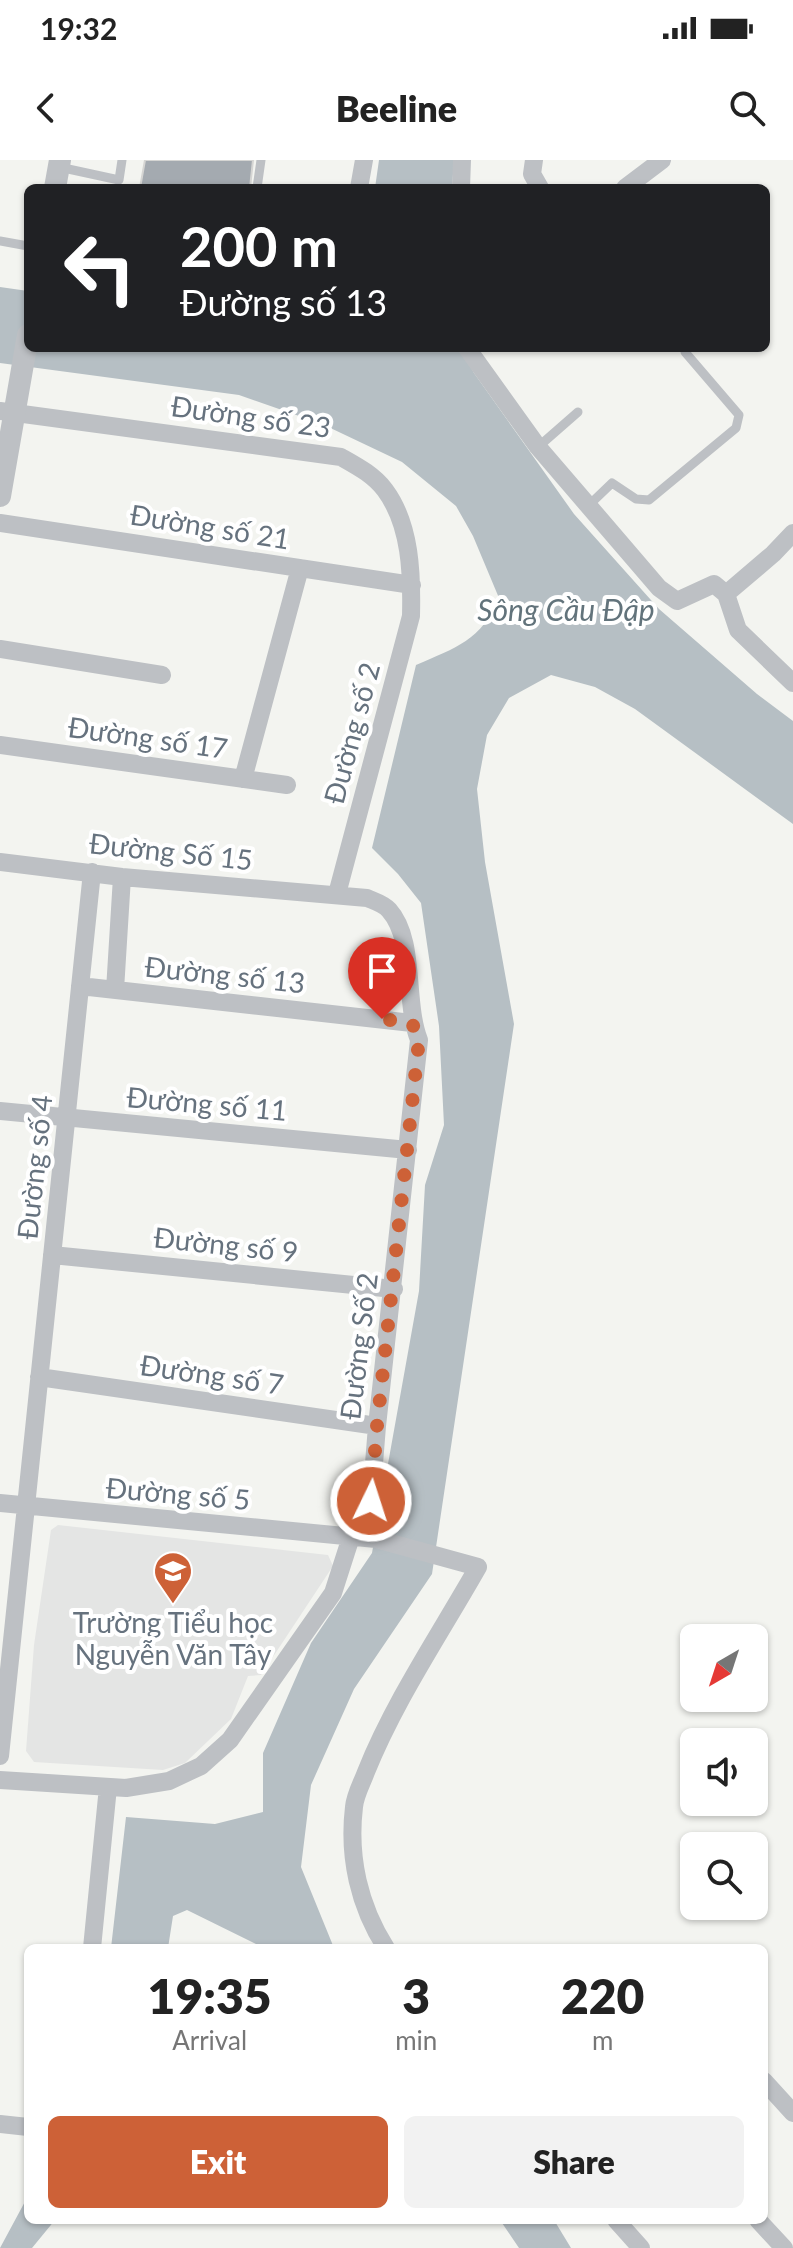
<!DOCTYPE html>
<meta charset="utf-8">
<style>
body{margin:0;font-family:Lato,sans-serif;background:#f2f2f2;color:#222;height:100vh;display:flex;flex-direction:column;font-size:30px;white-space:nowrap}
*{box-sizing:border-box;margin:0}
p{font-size:26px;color:#767676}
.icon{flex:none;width:44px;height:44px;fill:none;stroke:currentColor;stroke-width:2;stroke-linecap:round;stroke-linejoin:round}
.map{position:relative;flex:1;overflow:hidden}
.side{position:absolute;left:24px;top:1784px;width:744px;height:280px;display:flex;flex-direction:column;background:#fff;border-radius:12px;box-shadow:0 2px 6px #0004}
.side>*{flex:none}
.banner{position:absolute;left:24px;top:24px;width:746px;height:168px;border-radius:12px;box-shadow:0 2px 6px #0004;background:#202124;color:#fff;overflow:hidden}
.needle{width:52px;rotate:219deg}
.controls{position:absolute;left:680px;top:1464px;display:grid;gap:16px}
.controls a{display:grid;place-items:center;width:88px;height:88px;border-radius:12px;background:#fff;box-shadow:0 2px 6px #0004;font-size:40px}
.pin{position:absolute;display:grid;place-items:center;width:68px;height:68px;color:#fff;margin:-82px -34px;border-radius:50% 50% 50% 0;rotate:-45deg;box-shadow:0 0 8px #0007}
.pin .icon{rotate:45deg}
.me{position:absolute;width:88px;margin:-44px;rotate:4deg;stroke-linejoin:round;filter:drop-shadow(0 0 6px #0008)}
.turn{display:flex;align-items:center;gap:28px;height:168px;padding:0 24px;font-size:36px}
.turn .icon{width:104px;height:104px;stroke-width:2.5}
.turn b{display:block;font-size:56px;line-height:68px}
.eta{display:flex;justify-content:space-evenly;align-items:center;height:136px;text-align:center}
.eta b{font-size:48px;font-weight:800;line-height:56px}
.action{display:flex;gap:16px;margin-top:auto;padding:16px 24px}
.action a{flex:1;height:92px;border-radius:12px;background:#cd6137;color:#fff;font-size:32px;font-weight:800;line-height:92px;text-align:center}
.action a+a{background:#f2f2f2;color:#222}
.status{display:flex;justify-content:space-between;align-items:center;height:56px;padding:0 40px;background:#fff;direction:ltr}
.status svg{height:22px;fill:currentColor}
header{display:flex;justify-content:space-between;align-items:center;height:104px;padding:0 24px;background:#fff;font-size:36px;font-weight:800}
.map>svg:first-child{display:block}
</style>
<div class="status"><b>19:32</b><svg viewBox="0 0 49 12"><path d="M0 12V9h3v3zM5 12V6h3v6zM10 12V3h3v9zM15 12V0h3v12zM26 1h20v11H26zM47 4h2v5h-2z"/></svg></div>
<header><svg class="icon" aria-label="back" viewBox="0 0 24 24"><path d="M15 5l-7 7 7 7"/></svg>Beeline<svg class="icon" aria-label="search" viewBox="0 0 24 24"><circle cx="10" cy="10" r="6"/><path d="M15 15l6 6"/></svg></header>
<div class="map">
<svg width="793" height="2088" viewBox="0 0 793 2088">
<rect width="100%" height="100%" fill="#f3f4f0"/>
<path fill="#e4e5e4" d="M 58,1365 L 328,1395 L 333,1406 L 261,1515 L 248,1516 L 231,1559 L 185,1603 L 163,1610 L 34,1602 L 26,1591 L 34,1485 L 51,1370 Z"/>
<path fill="#b6bfc4" d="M 379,0 L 454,0 L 452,28 L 375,28 Z
M 0,127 L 28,131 L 28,188 L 460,188 L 474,213 L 574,354 L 659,449 L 757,534 L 793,561 L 793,664 L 635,549 L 595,527 L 551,515 L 509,538 L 487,575 L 477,629 L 485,702 L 514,864 L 432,1414 L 354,1529 L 311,1625 L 301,1707 L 334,1788 L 264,1788 L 187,1750 L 173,1756 L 168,1788 L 111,1788 L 126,1657 L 215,1664 L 263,1652 L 263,1593 L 311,1483 L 372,1393 L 419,1131 L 425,1025 L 444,965 L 439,866 L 421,743 L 398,714 L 372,688 L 416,505 C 455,488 482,480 499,438 L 473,376 L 456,346 L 402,302 L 322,264 L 239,235 L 0,203 Z
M 28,2036 L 28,2060 L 55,2060 L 32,2088 L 0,2088 Z
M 500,2060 L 554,2060 L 571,2088 L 519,2088 Z"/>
<path fill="#a4aab0" stroke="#d5d5d3" stroke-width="2" d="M 145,0 L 253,0 L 250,28 L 140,28 Z"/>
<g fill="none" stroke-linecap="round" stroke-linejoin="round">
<path stroke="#bdc0c4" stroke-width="9" d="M 59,7 L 119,20 L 122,0
M 257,28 L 261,0
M 0,81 L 28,86
M 538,287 L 578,252
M 587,347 L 612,323 L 636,339 L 649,340 L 736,268 L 739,255 L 685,192"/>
<path stroke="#bdc0c4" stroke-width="18" d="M 534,0 L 532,14 L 540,28
M 359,28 L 364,0
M 461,28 L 462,0
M 625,28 L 662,0
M 467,188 L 538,287 L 659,428 L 677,441 L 714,424 L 726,434 L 738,470 L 793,523
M 0,251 L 341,297 C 357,306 374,315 385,330 C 411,365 412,415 411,456 L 337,734
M 0,363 L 412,425
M 726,434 L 773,394 L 793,373
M 0,489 L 162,515
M 0,585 L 287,625
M 243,619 L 300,408
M 0,702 L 122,717 L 367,738 C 374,741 384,744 389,750 C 416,780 404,842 419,880 L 377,1266 L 371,1341 L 351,1377 L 333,1433 L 230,1580 L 201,1606 L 169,1621 L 126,1628 L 0,1620
M 80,826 L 412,863
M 115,830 L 122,717
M 0,951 L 408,990
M 52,1095 L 394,1129
M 39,1217 L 377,1266
M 0,1343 L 376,1379 L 478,1407 C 440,1474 395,1540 366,1612 C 362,1623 355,1635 354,1647 C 348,1697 359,1746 386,1788
M 0,1596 L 92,712
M 92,1788 L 108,1627
M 764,1921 L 793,1953
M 0,1964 L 28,1967
M 616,2060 L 641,2088
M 758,2060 L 784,2088"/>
<path stroke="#bdc0c4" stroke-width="22" d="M 55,28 L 60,0
M 0,336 L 28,175"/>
</g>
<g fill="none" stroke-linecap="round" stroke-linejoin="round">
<path stroke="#cd6137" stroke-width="14" stroke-dasharray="0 25.2" d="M 371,1341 L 377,1266 L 419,880 L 412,863 L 382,859"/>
</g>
<defs>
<g id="school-pin" transform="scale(2)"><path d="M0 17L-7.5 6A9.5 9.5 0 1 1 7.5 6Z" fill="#cd6137" stroke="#fff"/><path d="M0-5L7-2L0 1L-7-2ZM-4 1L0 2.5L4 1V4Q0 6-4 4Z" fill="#fff"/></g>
</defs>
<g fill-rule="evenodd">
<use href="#school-pin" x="173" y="1411"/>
</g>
<g text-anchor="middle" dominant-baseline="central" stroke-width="8" stroke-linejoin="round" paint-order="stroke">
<g font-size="28" fill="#66727e" stroke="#fff">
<text transform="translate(251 256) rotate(8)">Đường số 23</text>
<text transform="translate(210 366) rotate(9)">Đường số 21</text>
<text transform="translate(351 573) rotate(-75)">Đường số 2</text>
<text transform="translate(148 577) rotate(8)">Đường số 17</text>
<text transform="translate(171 691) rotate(6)">Đường Số 15</text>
<text transform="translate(225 814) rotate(6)">Đường số 13</text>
<text transform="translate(207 943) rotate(5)">Đường số 11</text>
<text transform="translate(34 1007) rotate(-84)">Đường số 4</text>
<text transform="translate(226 1084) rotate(6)">Đường số 9</text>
<text transform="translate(358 1186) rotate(-83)">Đường Số 2</text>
<text transform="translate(212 1214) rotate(8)">Đường số 7</text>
<text transform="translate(178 1333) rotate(5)">Đường số 5</text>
</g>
<g font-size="28" fill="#66727e" stroke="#fff">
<text x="173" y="1462">Trường Tiểu học<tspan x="173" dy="32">Nguyễn Văn Tây</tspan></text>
</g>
<g font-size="30" font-style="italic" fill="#62737b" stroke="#fff">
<text x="566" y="449">Sông Cầu Đập</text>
</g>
</g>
</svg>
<div class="controls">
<a><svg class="needle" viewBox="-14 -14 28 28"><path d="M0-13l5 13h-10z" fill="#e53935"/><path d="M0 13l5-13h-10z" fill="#767676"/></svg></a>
<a><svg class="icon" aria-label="sound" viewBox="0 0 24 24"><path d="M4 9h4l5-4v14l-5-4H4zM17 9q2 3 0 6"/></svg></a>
<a><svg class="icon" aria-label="search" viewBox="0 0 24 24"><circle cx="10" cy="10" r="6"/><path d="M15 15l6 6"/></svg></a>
</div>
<div class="pin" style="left:382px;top:859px;background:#d93025"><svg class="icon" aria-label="arrive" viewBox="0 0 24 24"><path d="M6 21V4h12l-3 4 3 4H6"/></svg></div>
<svg class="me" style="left:371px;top:1341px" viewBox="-20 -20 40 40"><circle r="17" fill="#cd6137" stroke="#fff" stroke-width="3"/><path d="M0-11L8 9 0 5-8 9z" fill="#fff"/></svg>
<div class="banner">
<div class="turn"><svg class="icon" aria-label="left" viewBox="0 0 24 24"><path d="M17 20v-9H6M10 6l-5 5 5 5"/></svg><div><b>200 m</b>Đường số 13</div></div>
</div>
<section class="side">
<div class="eta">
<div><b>19:35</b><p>Arrival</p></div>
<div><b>3</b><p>min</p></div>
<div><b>220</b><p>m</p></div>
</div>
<div class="action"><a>Exit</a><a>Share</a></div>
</section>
</div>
